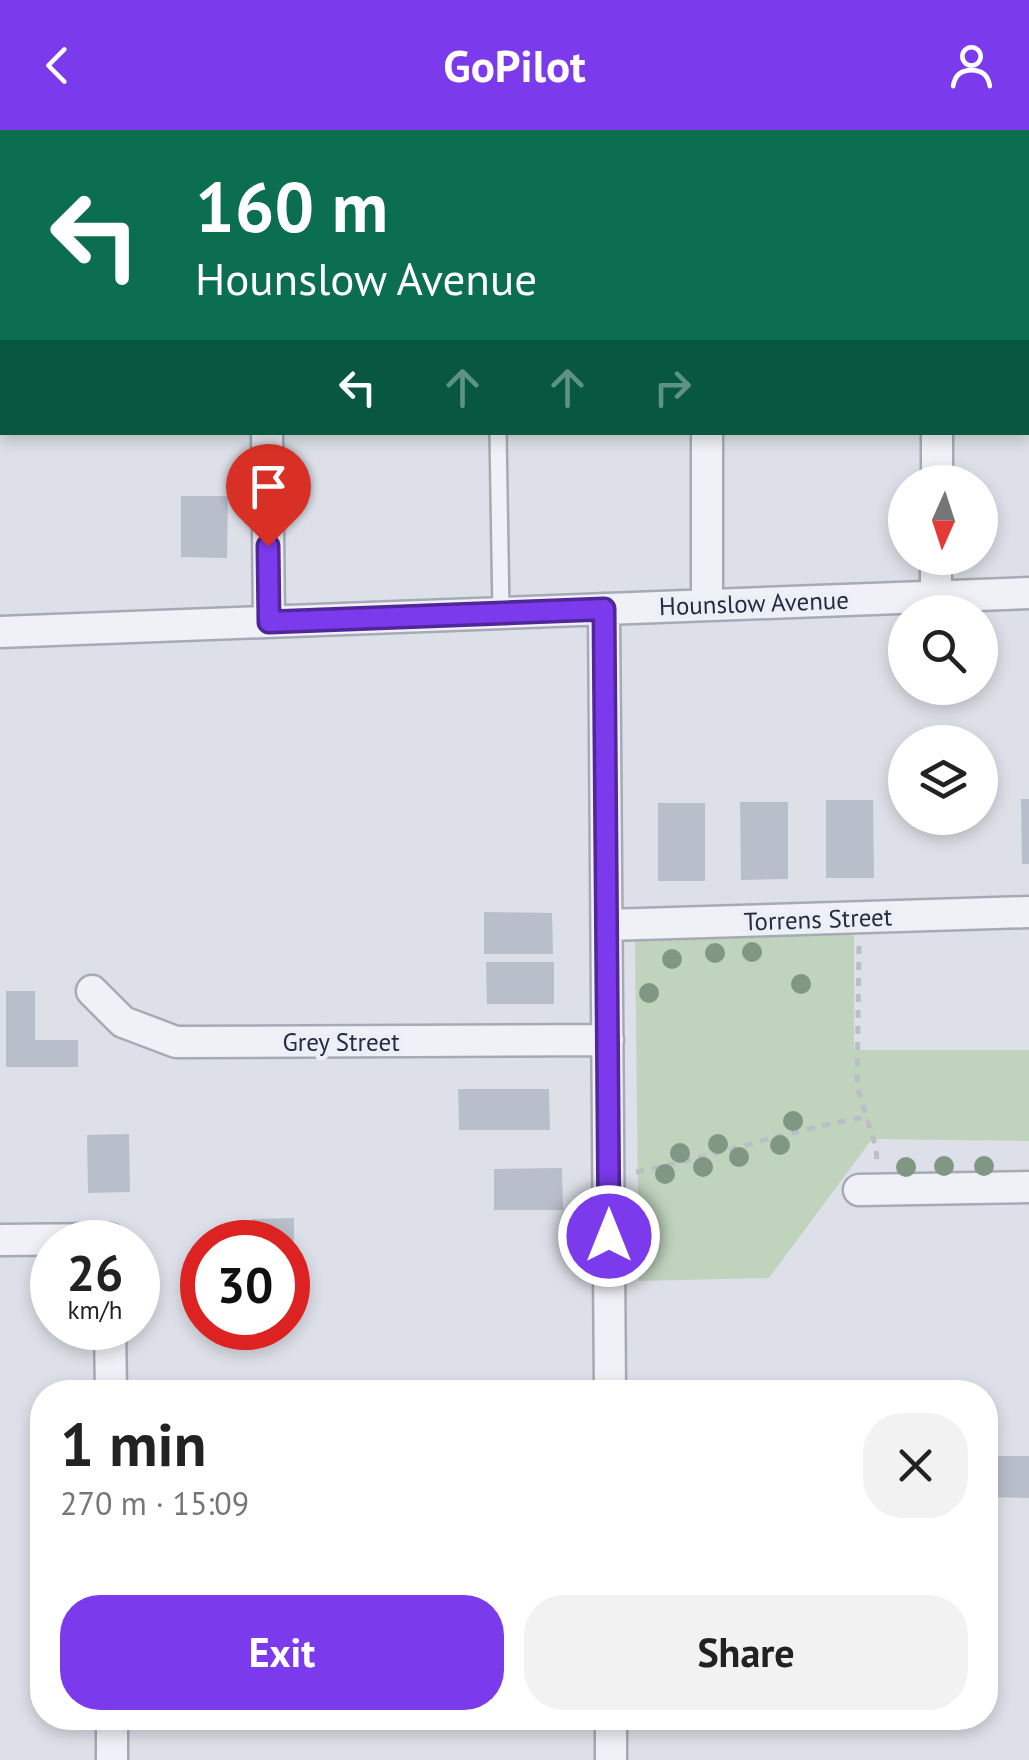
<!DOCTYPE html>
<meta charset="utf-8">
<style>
body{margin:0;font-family:"PT Sans",sans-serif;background:#f2f2f2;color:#222;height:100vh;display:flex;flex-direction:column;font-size:38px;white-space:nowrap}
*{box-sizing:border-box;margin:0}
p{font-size:32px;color:#767676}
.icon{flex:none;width:55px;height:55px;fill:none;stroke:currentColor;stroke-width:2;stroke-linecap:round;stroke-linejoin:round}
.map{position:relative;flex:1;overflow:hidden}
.panel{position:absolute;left:30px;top:1250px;width:968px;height:350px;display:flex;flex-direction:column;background:#fff;border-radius:40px;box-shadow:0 5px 15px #0003}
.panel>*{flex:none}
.hud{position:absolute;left:0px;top:0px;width:1030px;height:305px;box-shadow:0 5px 15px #0003;background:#0b6e4f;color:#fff;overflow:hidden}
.needle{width:65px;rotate:183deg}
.fabs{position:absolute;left:888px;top:335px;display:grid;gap:20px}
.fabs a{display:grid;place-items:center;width:110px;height:110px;border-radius:50%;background:#fff;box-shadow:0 5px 15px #0003;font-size:50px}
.speed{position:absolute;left:30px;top:1090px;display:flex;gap:20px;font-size:50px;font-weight:700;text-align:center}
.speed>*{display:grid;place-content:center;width:130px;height:130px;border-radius:50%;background:#fff;box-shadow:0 5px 15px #0003;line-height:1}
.speed small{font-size:25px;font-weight:400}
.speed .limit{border:15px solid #d22;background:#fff;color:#111}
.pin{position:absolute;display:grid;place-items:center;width:85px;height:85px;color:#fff;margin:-102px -42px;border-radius:50% 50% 50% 0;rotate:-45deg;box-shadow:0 0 10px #0007}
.pin .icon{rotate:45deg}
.me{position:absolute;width:110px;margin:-55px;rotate:0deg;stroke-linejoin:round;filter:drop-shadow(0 0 8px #0008)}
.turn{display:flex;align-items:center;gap:35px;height:210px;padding:0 30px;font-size:45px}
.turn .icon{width:130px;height:130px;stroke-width:2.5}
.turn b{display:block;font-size:70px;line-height:85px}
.lanes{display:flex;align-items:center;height:95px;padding:0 30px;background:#0003;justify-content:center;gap:50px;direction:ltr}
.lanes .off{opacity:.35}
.round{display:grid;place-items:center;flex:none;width:105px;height:105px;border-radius:40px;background:#f2f2f2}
.overview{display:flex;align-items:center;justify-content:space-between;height:170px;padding:0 30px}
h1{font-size:60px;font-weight:800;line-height:75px}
.button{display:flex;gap:20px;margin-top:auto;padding:20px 30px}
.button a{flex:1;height:115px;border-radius:40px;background:#7c3aed;color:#fff;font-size:40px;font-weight:800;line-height:115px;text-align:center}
.button a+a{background:#f2f2f2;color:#222}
header{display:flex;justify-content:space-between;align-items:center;height:130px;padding:0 30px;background:#7c3aed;color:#fff;font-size:45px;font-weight:800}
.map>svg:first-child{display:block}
</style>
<header><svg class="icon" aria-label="back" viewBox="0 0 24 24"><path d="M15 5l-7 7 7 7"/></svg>GoPilot<svg class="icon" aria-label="person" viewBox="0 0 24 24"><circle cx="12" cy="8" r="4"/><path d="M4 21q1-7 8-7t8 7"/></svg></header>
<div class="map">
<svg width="1029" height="1630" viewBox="0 0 1029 1630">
<rect width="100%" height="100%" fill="#dde0e8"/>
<path fill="#bfd3bd" d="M 854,800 L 854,920 L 1029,920 L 1029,1011 L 872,1009 L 769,1148 L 639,1151 L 635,808 Z"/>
<path fill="#b9becb" d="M 181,366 L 228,366 L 227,428 L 181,427 Z
M 1021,669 L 1029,669 L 1029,734 L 1022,734 Z
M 826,670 L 873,670 L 874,748 L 826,748 Z
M 740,672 L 788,672 L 788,749 L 741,750 Z
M 658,673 L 705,673 L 705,751 L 658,751 Z
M 484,782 L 552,783 L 553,824 L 484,824 Z
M 486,832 L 554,832 L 554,874 L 487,874 Z
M 6,861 L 35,861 L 35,910 L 78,910 L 78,937 L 6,937 Z
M 458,959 L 549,959 L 550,1000 L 459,1000 Z
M 129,1004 L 130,1062 L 88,1063 L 87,1005 Z
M 562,1038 L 563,1080 L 494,1080 L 494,1039 Z
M 294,1088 L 294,1147 L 288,1147 L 288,1112 L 252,1112 L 252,1089 Z
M 985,1326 L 1029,1326 L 1029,1368 L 985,1367 Z
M 667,1588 L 738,1588 L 738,1593 L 667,1594 Z"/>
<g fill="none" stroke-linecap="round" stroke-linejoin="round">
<g stroke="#a6aab6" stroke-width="20">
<path id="lane" d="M 495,0 L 495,2
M 498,302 L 501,483"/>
</g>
<g stroke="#a6aab6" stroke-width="35">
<path id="street" d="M 263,0 L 263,2
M 706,0 L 706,2
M 939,2 L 939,0
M 267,302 L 269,492
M 707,302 L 707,475
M 937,352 L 937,302
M 936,466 L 936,428
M 604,479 L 610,1262
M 0,502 L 1029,463
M 607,795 L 1029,782
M 92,861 L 123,892 L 176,912 L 608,910
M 859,1060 L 1029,1057
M 0,1110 L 110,1109 L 110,1112
M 110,1198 L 111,1262
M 112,1588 L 112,1630
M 611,1588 L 611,1630"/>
</g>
<path stroke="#bbbec7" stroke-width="5" stroke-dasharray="8 8" stroke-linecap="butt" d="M 859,816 L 857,956 L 876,1018 L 877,1032
M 636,1042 C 714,1027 788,1000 866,987"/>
<use href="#lane" stroke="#f0f1f6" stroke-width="15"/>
<use href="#street" stroke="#f0f1f6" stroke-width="30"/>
</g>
<g fill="#809883">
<circle cx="752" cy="822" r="10"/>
<circle cx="715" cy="823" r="10"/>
<circle cx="672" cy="829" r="10"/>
<circle cx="801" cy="854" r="10"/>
<circle cx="649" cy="863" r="10"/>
<circle cx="793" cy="991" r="10"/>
<circle cx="718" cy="1014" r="10"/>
<circle cx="780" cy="1015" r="10"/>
<circle cx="680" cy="1023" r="10"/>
<circle cx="739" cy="1027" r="10"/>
<circle cx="944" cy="1036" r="10"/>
<circle cx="984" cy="1036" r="10"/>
<circle cx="703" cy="1037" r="10"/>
<circle cx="906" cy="1037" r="10"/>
<circle cx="665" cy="1044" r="10"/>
</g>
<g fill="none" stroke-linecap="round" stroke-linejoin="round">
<g stroke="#51269a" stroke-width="25">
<path id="route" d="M 268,416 L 269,492 L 604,479 L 609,1106"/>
</g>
<use href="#route" stroke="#7c3aed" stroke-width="18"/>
</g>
<g text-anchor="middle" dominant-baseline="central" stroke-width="9" stroke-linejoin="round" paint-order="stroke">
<g font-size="25" fill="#252b40" stroke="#eceff6">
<text transform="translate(754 473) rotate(-2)">Hounslow Avenue</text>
<text transform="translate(818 789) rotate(-2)">Torrens Street</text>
<text x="341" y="912">Grey Street</text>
</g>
</g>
</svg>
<div class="fabs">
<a><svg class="needle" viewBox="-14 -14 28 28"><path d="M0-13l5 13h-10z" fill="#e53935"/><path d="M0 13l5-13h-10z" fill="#767676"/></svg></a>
<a><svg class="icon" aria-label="search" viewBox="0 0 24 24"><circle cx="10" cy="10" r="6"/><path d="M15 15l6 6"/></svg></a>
<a><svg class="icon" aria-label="layers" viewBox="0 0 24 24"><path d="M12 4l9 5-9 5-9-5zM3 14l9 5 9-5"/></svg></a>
</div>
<div class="speed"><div>26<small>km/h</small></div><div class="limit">30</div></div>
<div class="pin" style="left:268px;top:416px;background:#d93025"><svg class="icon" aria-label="arrive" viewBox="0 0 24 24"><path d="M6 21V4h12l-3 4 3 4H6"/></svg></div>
<svg class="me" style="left:609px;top:1106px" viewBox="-20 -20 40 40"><circle r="17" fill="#7c3aed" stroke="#fff" stroke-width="3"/><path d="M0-11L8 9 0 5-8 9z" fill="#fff"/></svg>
<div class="hud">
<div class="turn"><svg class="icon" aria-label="left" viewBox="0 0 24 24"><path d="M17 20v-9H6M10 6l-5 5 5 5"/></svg><div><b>160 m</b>Hounslow Avenue</div></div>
<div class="lanes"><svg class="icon" aria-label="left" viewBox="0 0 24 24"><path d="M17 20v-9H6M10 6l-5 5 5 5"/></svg><svg class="icon off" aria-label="ahead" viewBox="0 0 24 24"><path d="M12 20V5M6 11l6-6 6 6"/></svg><svg class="icon off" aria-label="ahead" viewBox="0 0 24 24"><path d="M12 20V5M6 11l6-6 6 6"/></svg><svg class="icon off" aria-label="right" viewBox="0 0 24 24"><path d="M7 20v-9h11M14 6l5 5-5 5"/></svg></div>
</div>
<section class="panel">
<div class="overview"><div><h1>1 min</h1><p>270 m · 15:09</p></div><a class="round"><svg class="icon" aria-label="close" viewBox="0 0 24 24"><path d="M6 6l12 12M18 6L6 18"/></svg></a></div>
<div class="button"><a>Exit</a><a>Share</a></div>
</section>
</div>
